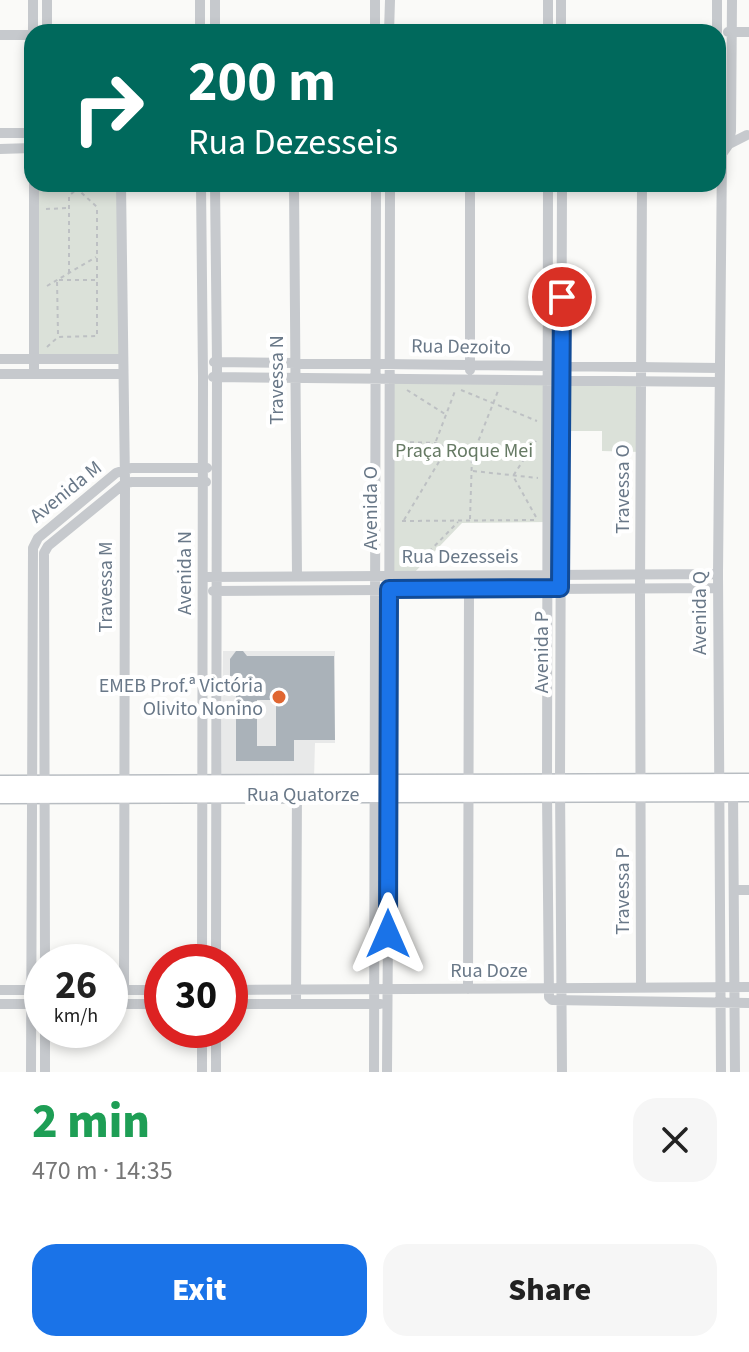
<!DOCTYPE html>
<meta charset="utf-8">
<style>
body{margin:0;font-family:"Source Sans 3",sans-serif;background:#f6f6f6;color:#222;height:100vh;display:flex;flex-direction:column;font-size:30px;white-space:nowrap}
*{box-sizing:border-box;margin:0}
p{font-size:26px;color:#767676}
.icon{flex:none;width:44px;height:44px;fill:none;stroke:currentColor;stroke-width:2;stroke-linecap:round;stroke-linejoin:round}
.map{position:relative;height:1072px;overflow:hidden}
.panel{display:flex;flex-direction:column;background:#fff;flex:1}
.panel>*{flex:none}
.hud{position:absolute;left:24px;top:24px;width:702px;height:168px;border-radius:24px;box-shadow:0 4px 12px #0003;background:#00695c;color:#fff;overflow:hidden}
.speed{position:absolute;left:24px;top:944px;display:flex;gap:16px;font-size:40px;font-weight:700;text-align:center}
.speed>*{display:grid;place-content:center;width:104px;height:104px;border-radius:50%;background:#fff;box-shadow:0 4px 12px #0003;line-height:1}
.speed small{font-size:20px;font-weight:400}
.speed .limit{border:12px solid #d22;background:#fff;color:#111}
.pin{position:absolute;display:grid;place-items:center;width:68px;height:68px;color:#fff;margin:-34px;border:4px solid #fff;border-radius:50%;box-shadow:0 2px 8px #0007}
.me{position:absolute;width:88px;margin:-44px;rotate:0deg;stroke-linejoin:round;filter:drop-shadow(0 0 6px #0008)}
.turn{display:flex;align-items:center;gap:28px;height:168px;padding:0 32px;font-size:36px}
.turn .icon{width:104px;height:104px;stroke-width:2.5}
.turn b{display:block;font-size:56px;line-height:68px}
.round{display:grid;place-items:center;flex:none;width:84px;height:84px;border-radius:24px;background:#f6f6f6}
.headline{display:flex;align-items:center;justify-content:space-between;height:136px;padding:0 32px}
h1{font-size:48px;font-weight:800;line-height:60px;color:#1e9e55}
.cta{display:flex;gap:16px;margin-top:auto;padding:16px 32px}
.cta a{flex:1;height:92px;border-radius:24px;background:#1a73e8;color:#fff;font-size:32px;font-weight:800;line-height:92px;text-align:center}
.cta a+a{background:#f6f6f6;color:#222}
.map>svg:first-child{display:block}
</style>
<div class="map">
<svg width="749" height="1072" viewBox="0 0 749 1072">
<rect width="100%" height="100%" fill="#fafaf8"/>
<path fill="#e8e9e9" d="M 223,651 L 335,651 L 335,743 L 315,743 L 314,779 L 221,777 Z"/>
<path fill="#dbe1d9" d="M 34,184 L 121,184 L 123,359 L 35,359 Z
M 389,378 L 547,380 L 547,522 L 462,523 L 412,575 L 389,576 Z
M 562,380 L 641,381 L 641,452 L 602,451 L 602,431 L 562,431 Z"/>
<path fill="#aab2b9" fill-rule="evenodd" d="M 236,651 L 243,651 L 247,656 L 334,656 L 335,740 L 294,740 L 294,761 L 236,761 L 236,676 L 230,676 L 230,659 ZM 257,700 L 276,700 L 276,746 L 257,746 Z"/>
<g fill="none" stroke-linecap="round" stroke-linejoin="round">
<g stroke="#b8bdc2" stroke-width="17">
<path id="secondary" d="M 0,783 L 749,781
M 0,796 L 749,794"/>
</g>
<path stroke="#bdc0c3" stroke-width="2" stroke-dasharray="4 4" stroke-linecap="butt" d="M 46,209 L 68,208
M 69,273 L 69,196 L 82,184
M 47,286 L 96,257
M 58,334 L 57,280 L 96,280
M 47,347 L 58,337 L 97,336 L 97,207 L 72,184
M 407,390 L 445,414
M 461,390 L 537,421
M 436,441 L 455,391
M 402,442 L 435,443 L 472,457
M 473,471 L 538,478
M 536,517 L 513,476 L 536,441
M 470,519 L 472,457 L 498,391
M 404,520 L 446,450
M 402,521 L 536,520
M 418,563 L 458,522"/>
<path stroke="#c6c9cd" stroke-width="10" d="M 33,0 L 33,32
M 47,0 L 47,32
M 200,0 L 200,32
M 215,0 L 215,32
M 375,0 L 375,32
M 548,0 L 548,32
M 561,0 L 561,32
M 389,32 L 390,0
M 717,32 L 717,0
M 728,32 L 749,32
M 0,35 L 32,35
M 0,133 L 32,133
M 724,145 L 729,144 L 747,135
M 718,146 L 722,154 L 718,574 L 721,1072
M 0,149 L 32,148
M 722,154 L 729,144 L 731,131 L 732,0
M 34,184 L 34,374
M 121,184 L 125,483 L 124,990
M 201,184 L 203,377 L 202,962
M 215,184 L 217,362 L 216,962
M 294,184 L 297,576
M 548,184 L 547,794 L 549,997 L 552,1000 L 749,1003
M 562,184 L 560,782 L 562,1072
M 0,359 L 123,359
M 214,362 L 720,368
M 470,370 L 470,184
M 0,374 L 123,374
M 213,377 L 719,382
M 203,577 L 718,574
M 213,591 L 718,588
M 733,790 L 735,1072
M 734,890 L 749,890
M 45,962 L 44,553 L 48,546 L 125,483 L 132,482 L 206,482
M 641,988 L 640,588 L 642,184
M 468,989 L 469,589
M 0,990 L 42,990
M 110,990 L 162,990
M 230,990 L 749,987
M 0,1004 L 42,1004
M 110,1004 L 162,1004
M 230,1004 L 380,1004
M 296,1004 L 297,788
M 216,1030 L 216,1072
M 31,1072 L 33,548 L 38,538 L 116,473 L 131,468 L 207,468
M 45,1072 L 45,1030
M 202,1072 L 202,1030
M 374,1072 L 376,184
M 387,1072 L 389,782 L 390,184"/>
<use href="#secondary" stroke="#fff" stroke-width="14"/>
</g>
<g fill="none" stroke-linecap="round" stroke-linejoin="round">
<g stroke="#114b97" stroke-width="20">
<path id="route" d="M 388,934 L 389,589 L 560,588 L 562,297"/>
</g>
<use href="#route" stroke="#1a73e8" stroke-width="14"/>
</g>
<circle fill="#e06631" stroke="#fff" stroke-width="3" cx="279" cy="697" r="8"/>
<g text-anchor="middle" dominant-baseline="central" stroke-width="8" stroke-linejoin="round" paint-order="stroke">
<g font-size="20" fill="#697888" stroke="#fff">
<text transform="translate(461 347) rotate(1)">Rua Dezoito</text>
<text transform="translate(277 380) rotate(-90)">Travessa N</text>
<text transform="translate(623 489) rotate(-90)">Travessa O</text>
<text transform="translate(66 492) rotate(-39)">Avenida M</text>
<text transform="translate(371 508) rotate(-90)">Avenida O</text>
<text x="460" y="557">Rua Dezesseis</text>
<text transform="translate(185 573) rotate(-90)">Avenida N</text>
<text transform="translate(106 587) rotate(-90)">Travessa M</text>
<text transform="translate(700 613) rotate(-90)">Avenida Q</text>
<text transform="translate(542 652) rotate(-90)">Avenida P</text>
<text x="303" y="795">Rua Quatorze</text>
<text transform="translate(623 891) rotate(-90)">Travessa P</text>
<text x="489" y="971">Rua Doze</text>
</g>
<g font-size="20" fill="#667a64" stroke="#fff">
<text x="464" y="451">Praça Roque Mei</text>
</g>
<g font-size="20" fill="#697888" stroke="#fff" text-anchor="end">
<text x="263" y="686">EMEB Prof.ª Victória<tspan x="263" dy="23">Olivito Nonino</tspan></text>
</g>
</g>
</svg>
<div class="speed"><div>26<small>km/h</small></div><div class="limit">30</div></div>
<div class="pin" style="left:562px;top:297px;background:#d93025"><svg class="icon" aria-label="arrive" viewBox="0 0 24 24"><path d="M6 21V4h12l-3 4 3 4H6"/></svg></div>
<svg class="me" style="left:388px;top:934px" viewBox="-20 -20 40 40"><path d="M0-17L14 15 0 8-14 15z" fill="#1a73e8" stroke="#fff" stroke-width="4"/></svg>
<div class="hud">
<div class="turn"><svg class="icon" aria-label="right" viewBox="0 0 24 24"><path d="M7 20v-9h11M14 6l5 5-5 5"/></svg><div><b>200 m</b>Rua Dezesseis</div></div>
</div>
</div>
<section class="panel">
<div class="headline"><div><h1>2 min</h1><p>470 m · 14:35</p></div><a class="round"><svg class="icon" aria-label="close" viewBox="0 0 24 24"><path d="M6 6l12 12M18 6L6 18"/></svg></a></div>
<div class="cta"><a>Exit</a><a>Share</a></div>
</section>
